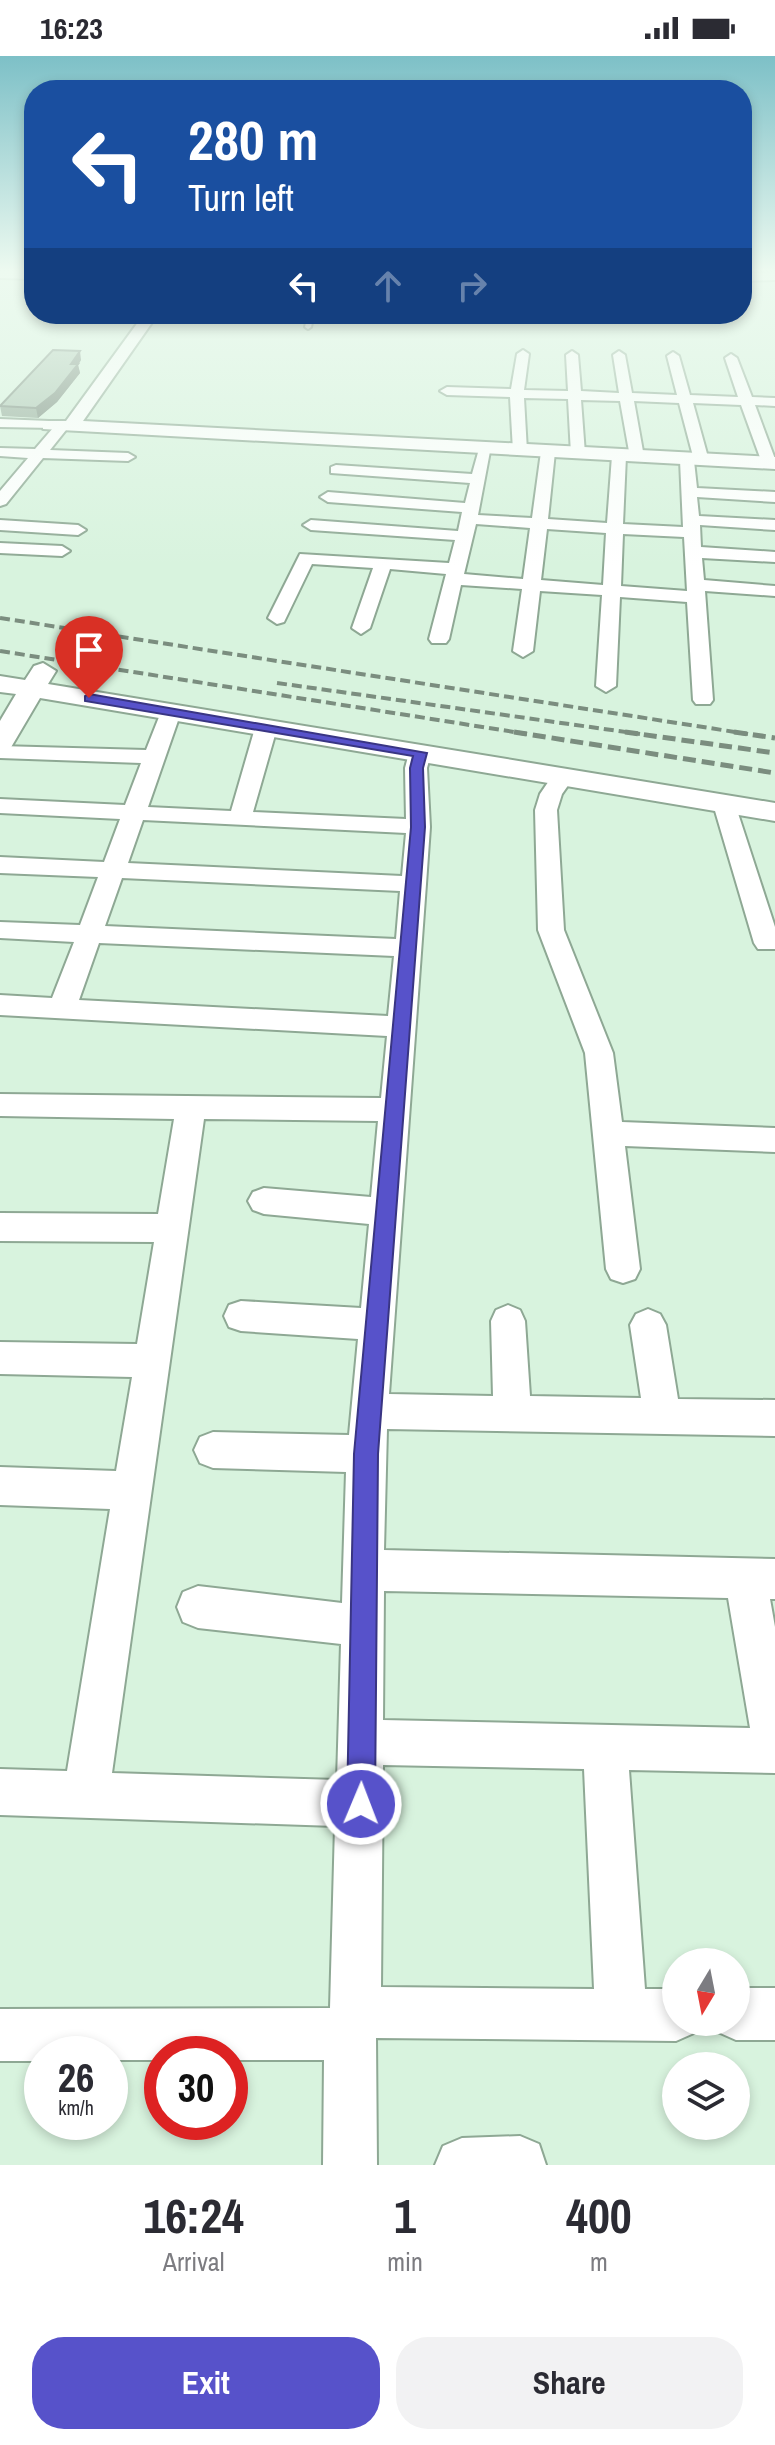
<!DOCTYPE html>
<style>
body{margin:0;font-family:"Archivo Narrow",sans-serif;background:#f2f2f3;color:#2b2b33;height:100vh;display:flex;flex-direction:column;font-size:30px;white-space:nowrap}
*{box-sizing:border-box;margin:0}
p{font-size:26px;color:#7c7c81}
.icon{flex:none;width:44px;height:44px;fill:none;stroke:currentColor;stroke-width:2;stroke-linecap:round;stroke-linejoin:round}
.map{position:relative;height:2109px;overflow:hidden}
.sheet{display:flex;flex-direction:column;background:#fff;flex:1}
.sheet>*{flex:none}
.hud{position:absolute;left:24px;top:24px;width:728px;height:244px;border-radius:32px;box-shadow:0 4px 12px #0003;background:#1a4fa0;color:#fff;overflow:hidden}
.needle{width:52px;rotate:190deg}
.controls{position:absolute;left:662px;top:1892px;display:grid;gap:16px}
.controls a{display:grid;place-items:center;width:88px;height:88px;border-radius:50%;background:#fff;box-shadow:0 4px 12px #0003;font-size:40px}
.speed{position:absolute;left:24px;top:1980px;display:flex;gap:16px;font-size:40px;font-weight:700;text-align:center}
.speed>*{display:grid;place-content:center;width:104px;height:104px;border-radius:50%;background:#fff;box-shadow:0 4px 12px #0003;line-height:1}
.speed small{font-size:20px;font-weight:400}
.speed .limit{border:12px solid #d22;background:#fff;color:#111}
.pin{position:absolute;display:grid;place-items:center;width:68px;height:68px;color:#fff;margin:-82px -34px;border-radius:50% 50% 50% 0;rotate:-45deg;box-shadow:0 0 8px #0007}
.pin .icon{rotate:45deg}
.me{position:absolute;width:88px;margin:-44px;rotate:1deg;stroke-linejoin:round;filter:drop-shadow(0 0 6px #0008)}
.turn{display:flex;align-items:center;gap:28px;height:168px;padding:0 32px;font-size:36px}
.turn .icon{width:104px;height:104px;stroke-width:2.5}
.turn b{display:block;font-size:56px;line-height:68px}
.lanes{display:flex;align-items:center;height:76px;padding:0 32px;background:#0003;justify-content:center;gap:40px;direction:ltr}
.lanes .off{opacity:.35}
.eta{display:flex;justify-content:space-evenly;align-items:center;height:136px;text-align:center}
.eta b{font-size:48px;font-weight:800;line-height:56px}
.primary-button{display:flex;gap:16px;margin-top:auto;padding:16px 32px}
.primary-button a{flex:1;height:92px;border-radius:32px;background:#5752ca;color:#fff;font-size:32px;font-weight:800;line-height:92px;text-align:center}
.primary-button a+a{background:#f2f2f3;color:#2b2b33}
.status{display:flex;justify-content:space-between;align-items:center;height:56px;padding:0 40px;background:#fff;direction:ltr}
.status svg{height:22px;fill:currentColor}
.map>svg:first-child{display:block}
</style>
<div class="status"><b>16:23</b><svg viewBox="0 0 49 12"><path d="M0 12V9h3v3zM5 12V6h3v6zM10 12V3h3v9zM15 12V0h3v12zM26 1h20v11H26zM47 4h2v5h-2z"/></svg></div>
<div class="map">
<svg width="775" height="2109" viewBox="0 0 775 2109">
<rect width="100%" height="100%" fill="#d8f3de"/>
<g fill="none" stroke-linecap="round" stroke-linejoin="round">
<g stroke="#8ea894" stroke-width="4">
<path id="service" d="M 308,258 L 314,258 L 311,271 L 308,273 L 305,271 Z"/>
</g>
<g stroke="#8ea894" stroke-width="4">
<path id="minor" d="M 523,294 L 529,298 L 524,334 L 568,335 L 566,299 L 572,295 L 578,299 L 581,335 L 619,337 L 613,299 L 619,295 L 625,299 L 632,337 L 677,339 L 667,300 L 673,296 L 679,300 L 690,339 L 738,341 L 725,302 L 731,298 L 737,302 L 752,341 L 775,342 L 775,350 L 755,349 L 775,403 L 774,410 L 769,411 L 762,407 L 741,349 L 693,347 L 709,405 L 702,409 L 694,405 L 697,432 L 775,436 L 775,446 L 697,441 L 699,460 L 775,464 L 775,474 L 700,469 L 701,491 L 775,496 L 775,506 L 702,502 L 704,524 L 775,530 L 775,540 L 705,535 L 713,644 L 710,648 L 696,648 L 693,644 L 687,546 L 620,541 L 616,630 L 606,636 L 596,630 L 602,539 L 540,535 L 533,595 L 523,601 L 513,595 L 522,533 L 461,529 L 449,583 L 446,587 L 432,587 L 429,583 L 446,518 L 390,513 L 370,572 L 361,578 L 352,572 L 373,512 L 312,508 L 284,566 L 277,568 L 268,562 L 300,498 L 449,507 L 455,484 L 311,474 L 303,469 L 311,464 L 458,475 L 462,456 L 328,446 L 320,441 L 328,436 L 465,447 L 470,427 L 331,417 L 331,411 L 336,409 L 472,418 L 479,393 L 491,390 L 478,459 L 532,462 L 541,396 L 548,392 L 555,396 L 548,463 L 607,467 L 612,400 L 619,396 L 626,400 L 623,468 L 683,471 L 680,404 L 687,400 L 694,404 L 679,347 L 634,345 L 644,401 L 637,405 L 630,401 L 620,345 L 581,344 L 585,398 L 578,402 L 571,398 L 568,343 L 524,342 L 527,395 L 520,399 L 513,395 L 510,341 L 447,339 L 440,335 L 447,331 L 511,333 L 517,298 ZM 476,468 L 530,472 L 523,523 L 464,518 ZM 547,473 L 606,477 L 603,529 L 541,524 ZM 623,478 L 684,481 L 687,535 L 621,530 Z
M 0,363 L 49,365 L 56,369 L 68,366 L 70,369 L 50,394 L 128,397 L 135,401 L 128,405 L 43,402 L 6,448 L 0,450 L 0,435 L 28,402 L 0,400 L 0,392 L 35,393 L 53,372 L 0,371 Z
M 0,464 L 78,469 L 86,474 L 78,479 L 0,474 Z
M 0,487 L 62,490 L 70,495 L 62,500 L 0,497 Z
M 171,650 L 181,656 L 148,751 L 231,755 L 255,672 L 266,666 L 277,672 L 253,756 L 406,763 L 405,712 L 409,697 L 420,691 L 431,697 L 427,712 L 430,771 L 426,828 L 389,1338 L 493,1340 L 491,1265 L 496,1254 L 508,1249 L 520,1254 L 525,1265 L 530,1340 L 641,1342 L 630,1269 L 636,1258 L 648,1253 L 660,1258 L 666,1269 L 678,1343 L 775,1344 L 775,1380 L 387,1373 L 384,1494 L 775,1503 L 775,1543 L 770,1543 L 775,1571 L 775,1717 L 629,1714 L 645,1933 L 676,1933 L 676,1966 L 699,1966 L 694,1977 L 676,1985 L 376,1982 L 377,2109 L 323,2109 L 324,2004 L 230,2004 L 230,1998 L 162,1998 L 162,2004 L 110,2004 L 110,1998 L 42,1998 L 42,2005 L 0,2005 L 0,1953 L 330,1952 L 335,1770 L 0,1759 L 0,1713 L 67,1715 L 110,1453 L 0,1449 L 0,1411 L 116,1415 L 132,1321 L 0,1318 L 0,1286 L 137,1288 L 154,1186 L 0,1185 L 0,1157 L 158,1158 L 174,1063 L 0,1060 L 0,1038 L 381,1042 L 387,980 L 0,959 L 0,939 L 52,942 L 74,886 L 0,882 L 0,866 L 80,869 L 98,821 L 0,817 L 0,801 L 104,806 L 120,763 L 0,757 L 0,743 L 125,749 L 141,707 L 0,702 L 0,690 L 146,694 L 161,656 ZM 143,764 L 406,777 L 402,820 L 128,807 ZM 122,822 L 400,835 L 396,883 L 105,870 ZM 99,887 L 394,900 L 388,960 L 79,944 ZM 204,1063 L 378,1065 L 371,1141 L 264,1132 L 253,1136 L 248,1145 L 253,1154 L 264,1158 L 369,1168 L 361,1252 L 241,1245 L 229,1249 L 224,1260 L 229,1271 L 241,1275 L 358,1283 L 349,1379 L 213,1376 L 200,1381 L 194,1394 L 200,1407 L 213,1412 L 346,1416 L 342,1547 L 198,1530 L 183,1536 L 177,1551 L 183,1566 L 198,1572 L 341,1588 L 337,1724 L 112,1717 ZM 384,1535 L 728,1542 L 750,1672 L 383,1664 ZM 383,1709 L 584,1713 L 594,1933 L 381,1931 Z
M 563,714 L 574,721 L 562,738 L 557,754 L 564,874 L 613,997 L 622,1066 L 775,1072 L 775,1096 L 625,1090 L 640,1213 L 635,1223 L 623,1227 L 611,1223 L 606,1213 L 585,997 L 538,874 L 535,754 L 540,738 L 555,716 Z
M 724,741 L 735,748 L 775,871 L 775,893 L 758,893 L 754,887 L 713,748 Z
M 736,1932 L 775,1932 L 775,1984 L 736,1984 L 718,1976 L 714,1966 L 736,1966 Z
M 520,2080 L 539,2088 L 546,2109 L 435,2109 L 443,2090 L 462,2082 Z"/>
</g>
<g stroke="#8ea894" stroke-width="4">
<path id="tertiary" d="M 0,215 L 34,215 L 34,223 L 0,222 Z
M 775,216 L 775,224 L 742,225 L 742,217 Z
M 144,258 L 158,258 L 83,365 L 775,401 L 775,413 L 43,373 L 43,365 L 66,365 Z
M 43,607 L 56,615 L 48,628 L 775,747 L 775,765 L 40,642 L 10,693 L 0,695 L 0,665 L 16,638 L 0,636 L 0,620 L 25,624 L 34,610 Z"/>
</g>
<use href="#service" fill="#fff" fill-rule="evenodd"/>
<use href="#minor" fill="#fff" fill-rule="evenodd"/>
<use href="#tertiary" fill="#fff" fill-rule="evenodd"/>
<path stroke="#7b8d7f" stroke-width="4" stroke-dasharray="10 5" stroke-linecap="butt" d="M 0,562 L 748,678
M 0,595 L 527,678
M 277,627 L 640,678"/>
<path stroke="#7b8d7f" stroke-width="5" stroke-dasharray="13 6" stroke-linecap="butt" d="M 514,676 L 775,717
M 625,676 L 775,697
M 734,676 L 775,682"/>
</g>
<path fill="#91a997" d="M 81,304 L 78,309 L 80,317 L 57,346 L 38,362 L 2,360 L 0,350 Z"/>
<path fill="#76897b" d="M 80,295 L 81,304 L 78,309 L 80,317 L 57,346 L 38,362 L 36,352 Z"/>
<path fill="#a9c4b0" stroke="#76897b" stroke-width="2" d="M 53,294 L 80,295 L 71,308 L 78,308 L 55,337 L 36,352 L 0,350 Z"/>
<linearGradient id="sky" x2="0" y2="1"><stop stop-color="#7dc0c7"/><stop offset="0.42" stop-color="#edfaf0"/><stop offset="1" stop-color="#edfaf0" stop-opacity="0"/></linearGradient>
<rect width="775" height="510" fill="url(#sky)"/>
<path fill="#5752ca" stroke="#393583" stroke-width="2" d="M 89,638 L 427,697 L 423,712 L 425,771 L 378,1398 L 375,1748 L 371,1758 L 361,1762 L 351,1758 L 347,1748 L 354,1398 L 411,771 L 410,712 L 413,700 L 85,645 L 85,640 Z"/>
</svg>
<div class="controls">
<a><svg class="needle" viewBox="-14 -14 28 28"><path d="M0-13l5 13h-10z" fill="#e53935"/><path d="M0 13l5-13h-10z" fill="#7c7c81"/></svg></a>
<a><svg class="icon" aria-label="layers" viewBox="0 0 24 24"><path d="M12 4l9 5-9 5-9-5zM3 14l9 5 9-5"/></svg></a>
</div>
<div class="speed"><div>26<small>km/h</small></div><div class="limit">30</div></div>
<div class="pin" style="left:89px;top:642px;background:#d93025"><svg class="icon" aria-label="arrive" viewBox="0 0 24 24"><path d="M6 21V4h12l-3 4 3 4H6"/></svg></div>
<svg class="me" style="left:361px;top:1748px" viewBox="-20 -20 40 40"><circle r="17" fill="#5752ca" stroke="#fff" stroke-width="3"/><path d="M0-11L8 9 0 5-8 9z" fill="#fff"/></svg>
<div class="hud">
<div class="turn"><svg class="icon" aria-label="left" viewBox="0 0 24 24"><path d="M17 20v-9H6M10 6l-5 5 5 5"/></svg><div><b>280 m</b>Turn left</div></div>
<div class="lanes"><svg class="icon" aria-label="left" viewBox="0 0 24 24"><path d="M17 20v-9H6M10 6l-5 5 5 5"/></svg><svg class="icon off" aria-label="ahead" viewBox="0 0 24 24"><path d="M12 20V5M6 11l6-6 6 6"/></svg><svg class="icon off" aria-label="right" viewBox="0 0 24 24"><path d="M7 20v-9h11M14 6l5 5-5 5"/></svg></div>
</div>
</div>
<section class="sheet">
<div class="eta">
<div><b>16:24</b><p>Arrival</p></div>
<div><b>1</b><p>min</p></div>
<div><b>400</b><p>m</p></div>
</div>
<div class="primary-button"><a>Exit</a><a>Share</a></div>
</section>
